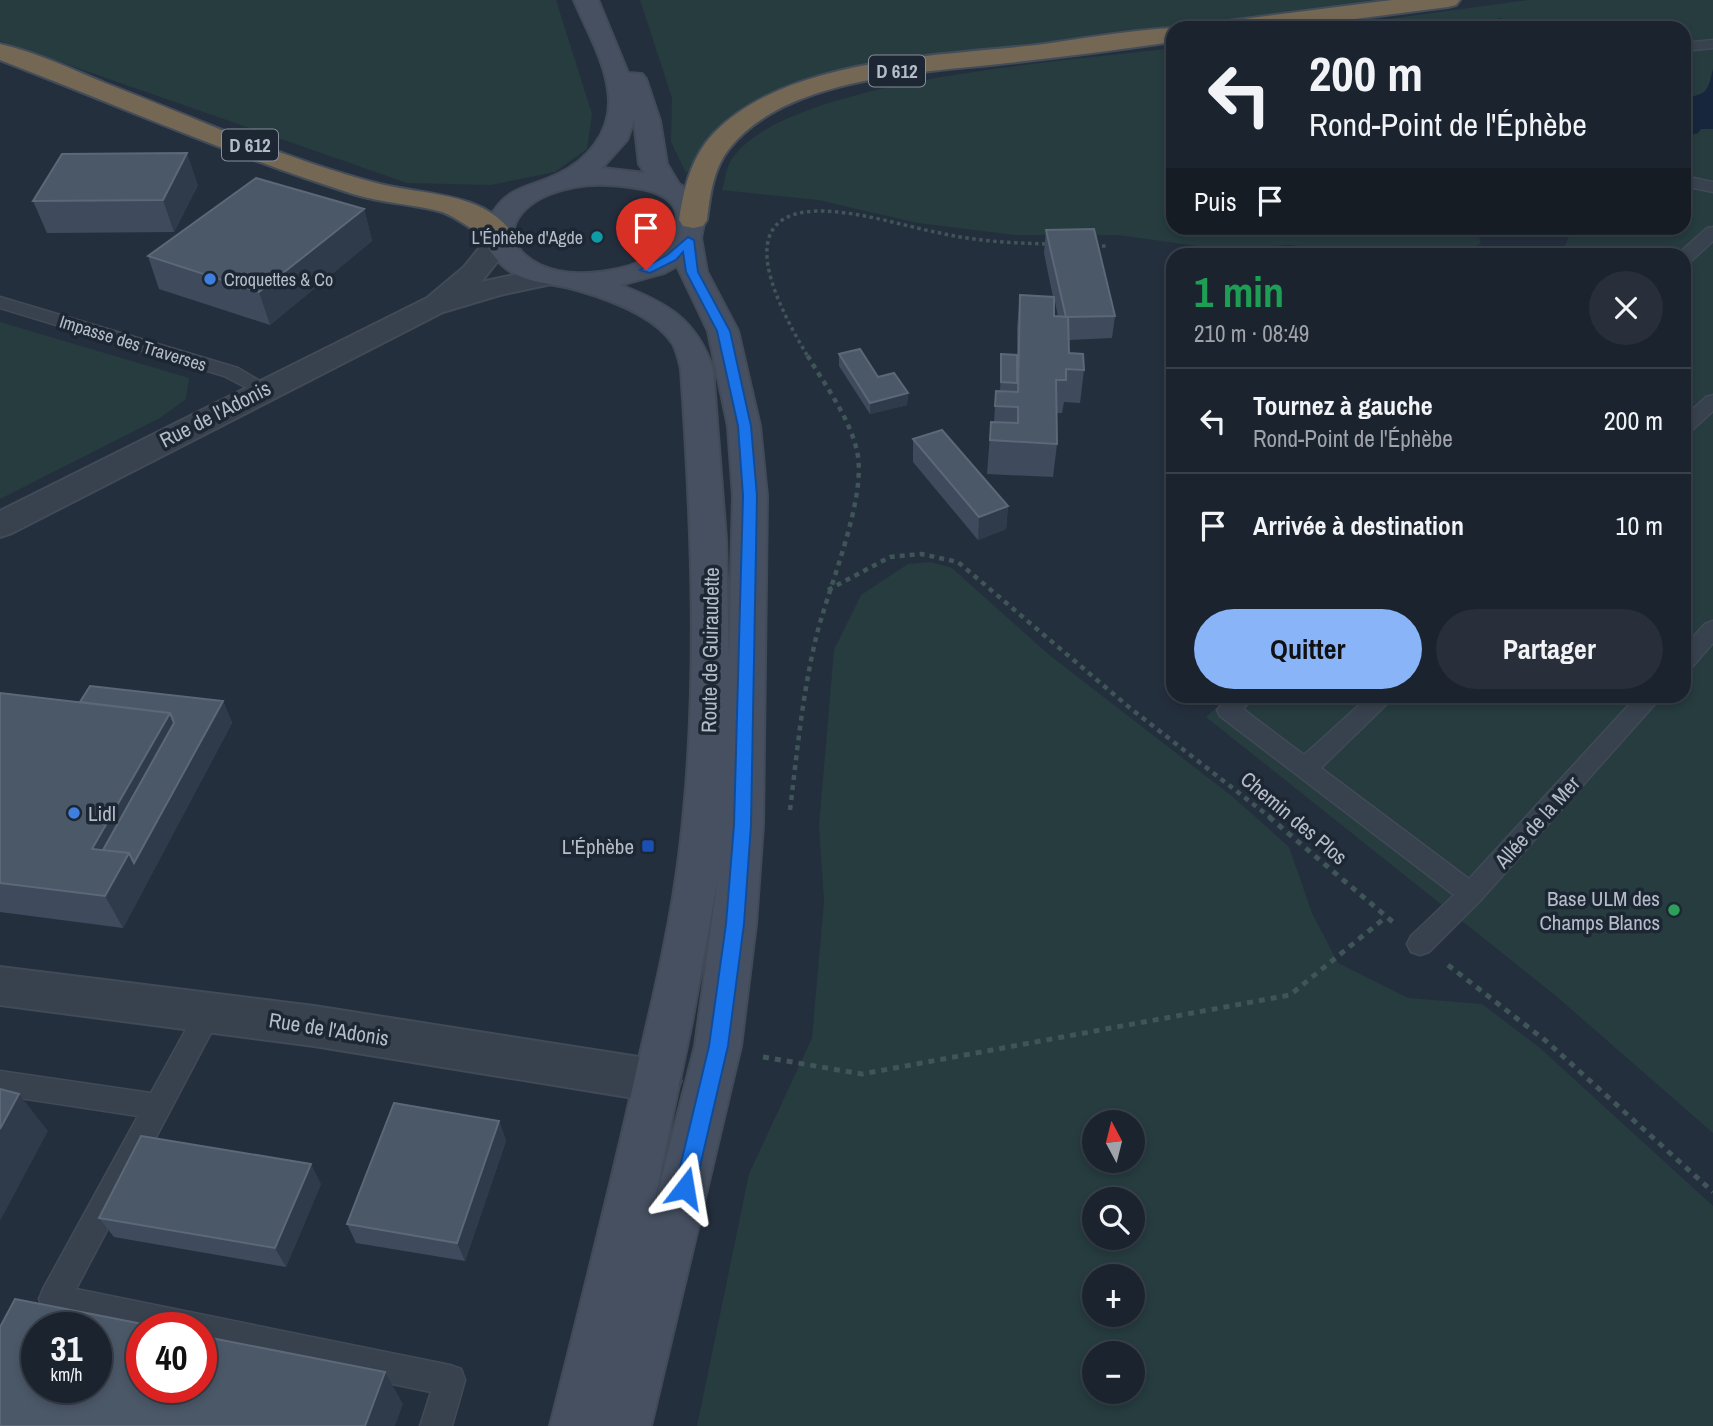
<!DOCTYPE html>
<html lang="fr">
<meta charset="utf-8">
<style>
body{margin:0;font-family:"Archivo Narrow",sans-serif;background:#282f3a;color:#f1f3f6;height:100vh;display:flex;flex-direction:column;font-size:26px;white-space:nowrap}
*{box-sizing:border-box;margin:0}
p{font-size:23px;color:#a0a4aa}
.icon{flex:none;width:38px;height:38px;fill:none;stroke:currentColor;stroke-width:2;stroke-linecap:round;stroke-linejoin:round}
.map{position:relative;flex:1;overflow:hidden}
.panel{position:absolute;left:1166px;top:248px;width:525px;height:455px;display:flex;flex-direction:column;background:#1b232e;border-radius:21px;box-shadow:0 4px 10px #0003,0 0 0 2px #39404a}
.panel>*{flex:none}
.top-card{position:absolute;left:1166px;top:21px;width:525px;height:214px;border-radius:21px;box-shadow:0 4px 10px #0003,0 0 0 2px #39404a;background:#1b232e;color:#f1f3f6;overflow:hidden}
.needle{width:46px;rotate:353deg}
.tools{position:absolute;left:1082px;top:1110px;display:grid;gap:14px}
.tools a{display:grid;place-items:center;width:63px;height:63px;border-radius:50%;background:#1b232e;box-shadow:0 4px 10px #0003,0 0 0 2px #39404a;font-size:35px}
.speed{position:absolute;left:21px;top:1312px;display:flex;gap:14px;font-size:35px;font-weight:700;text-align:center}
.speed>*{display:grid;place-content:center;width:91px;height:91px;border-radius:50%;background:#1b232e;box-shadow:0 4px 10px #0003,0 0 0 2px #39404a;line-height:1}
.speed small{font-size:18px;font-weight:400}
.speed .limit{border:10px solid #d22;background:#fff;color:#111}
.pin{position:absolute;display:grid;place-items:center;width:60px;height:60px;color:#fff;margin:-72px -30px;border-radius:50% 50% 50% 0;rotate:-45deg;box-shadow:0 0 7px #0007}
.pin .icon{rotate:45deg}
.me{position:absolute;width:77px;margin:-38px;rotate:14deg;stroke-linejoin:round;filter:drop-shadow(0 0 5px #0008)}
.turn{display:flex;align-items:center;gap:24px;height:147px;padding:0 28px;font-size:32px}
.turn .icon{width:91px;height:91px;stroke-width:2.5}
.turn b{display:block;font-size:49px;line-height:60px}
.then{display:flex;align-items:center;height:66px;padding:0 28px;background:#0003;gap:14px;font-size:26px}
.round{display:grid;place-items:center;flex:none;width:74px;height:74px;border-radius:37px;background:#282f3a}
.headline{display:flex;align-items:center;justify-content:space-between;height:119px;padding:0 28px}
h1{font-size:42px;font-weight:700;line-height:52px;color:#1e9e55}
.primary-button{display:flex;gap:14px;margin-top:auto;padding:14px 28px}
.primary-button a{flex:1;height:80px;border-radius:42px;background:#8ab4f8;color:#111;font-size:28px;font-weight:700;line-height:80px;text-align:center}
.primary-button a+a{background:#282f3a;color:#f1f3f6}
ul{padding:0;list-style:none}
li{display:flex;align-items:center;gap:21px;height:105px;padding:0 28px;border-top:2px solid #39404a}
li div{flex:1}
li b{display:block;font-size:26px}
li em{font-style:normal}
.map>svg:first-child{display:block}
</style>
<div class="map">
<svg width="1713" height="1426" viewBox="0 0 1713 1426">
<rect width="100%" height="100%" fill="#242f3e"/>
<path fill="#263c3f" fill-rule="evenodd" d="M 0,0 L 556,0 L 592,114 L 587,149 L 555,172 L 491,185 L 407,183 L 0,41 Z
M 640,0 L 1410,0 L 1172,28 L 792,90 L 686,173 L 671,142 L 672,98 Z
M 1528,0 L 1713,0 L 1713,1133 L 1556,996 L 1206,717 L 1229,696 L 1684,696 L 1684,256 L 1557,255 L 1563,250 L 1573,228 L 1684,228 L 1684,28 L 1509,28 L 1501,18 L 1478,23 L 1482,28 L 1321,28 Z
M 1172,48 L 1172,228 L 1476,228 L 1481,243 L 1463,256 L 1383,255 L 1288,245 L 1226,250 L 1118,235 L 1015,235 L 918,223 L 818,200 L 722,190 C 725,181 726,168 731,160 C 785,78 1076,61 1172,48 Z
M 0,322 L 189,378 L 186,399 L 160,418 L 0,499 Z
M 931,562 L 952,568 L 1048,654 L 1233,797 L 1289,847 L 1312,913 L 1338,963 L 1408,998 L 1482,1004 L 1540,1048 L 1713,1206 L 1713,1426 L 697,1426 L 749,1174 L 812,1038 L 824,901 L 819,826 L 834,650 L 861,595 L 908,564 ZM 1094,1122 L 1132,1122 L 1132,1160 L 1094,1160 ZM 1094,1199 L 1132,1199 L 1132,1237 L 1094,1237 ZM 1094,1276 L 1132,1276 L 1132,1314 L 1094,1314 ZM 1094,1353 L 1132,1353 L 1132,1391 L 1094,1391 Z"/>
<path fill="#17263c" d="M 1713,69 L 1713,129 L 1701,129 L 1698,133 L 1684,137 L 1684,97 C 1708,96 1708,89 1713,69 Z"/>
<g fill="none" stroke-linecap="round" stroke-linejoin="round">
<g stroke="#414a57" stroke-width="3">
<path id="lane" d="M 1713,40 L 1713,48 L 1684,51 L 1684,43 Z
M 1684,176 L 1713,182 L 1713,192 L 1684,186 Z
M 1713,227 L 1713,241 L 1690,262 L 1684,263 L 1684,256 L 1678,254 L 1707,228 Z
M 0,297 L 238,368 L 273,389 L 271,393 L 257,393 L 224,376 L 0,308 Z
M 1713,395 L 1713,411 L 1691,431 L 1684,433 L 1684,417 L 1706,397 Z
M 1713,621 L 1713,643 L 1692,667 L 1684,669 L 1684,647 L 1705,624 Z
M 1228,696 L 1254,696 L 1243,709 L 1304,755 L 1369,696 L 1395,696 L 1321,768 L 1469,879 L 1637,696 L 1662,696 L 1480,901 L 1429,952 L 1420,955 L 1411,952 L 1407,944 L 1411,936 L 1454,895 L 1220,716 L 1217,710 Z
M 209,1001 L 218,1004 L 222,1012 L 76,1289 L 450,1365 L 461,1369 L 465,1380 L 452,1426 L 420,1426 L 431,1392 L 201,1344 L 201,1328 L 142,1328 L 142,1332 L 43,1309 L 39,1299 L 43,1289 L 138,1116 L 0,1095 L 0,1071 L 151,1093 L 200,1004 Z"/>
</g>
<g stroke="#414a57" stroke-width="4">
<path id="street" d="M 499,233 L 509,236 L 513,242 L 481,282 L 546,268 L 556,271 L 561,277 L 556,283 L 500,295 L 443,312 L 12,533 L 0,537 L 0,511 L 427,298 L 464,267 L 489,236 Z
M 0,967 L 314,1006 L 658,1060 L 674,1066 L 681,1081 L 674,1096 L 658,1102 L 314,1046 L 0,1005 Z"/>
</g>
<g stroke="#414a57" stroke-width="4">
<path id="secondary" d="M 574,0 L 598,0 L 628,73 L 642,74 L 646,79 L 660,121 L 667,164 L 679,184 L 695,195 L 706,212 L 701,238 L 707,272 L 738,331 L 760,426 L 767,496 L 763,825 L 756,924 L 741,1046 L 651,1426 L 550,1426 C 581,1302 613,1179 640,1054 C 656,986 672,917 680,848 C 699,689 692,528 681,369 C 679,361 677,351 673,344 C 655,315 608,299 577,290 C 547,281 516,285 495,257 C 491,252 486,246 484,239 C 483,232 486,226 489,219 C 507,185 528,189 558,174 C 587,161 610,133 609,100 C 608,66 587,31 574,0 ZM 634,120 L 639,164 L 645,173 L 602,168 L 627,140 ZM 608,185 C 631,187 678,189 677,220 C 677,232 673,241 664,248 C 635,272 574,281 540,265 C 496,243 512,209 550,194 C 568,187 589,184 608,185 ZM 677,266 L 708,331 L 728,426 L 733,496 L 729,659 L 726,540 L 713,369 C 696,319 667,303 620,285 L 664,273 ZM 718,877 L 695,1046 L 651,1219 L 692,1022 Z"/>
</g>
<g stroke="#434c59" stroke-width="4">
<path id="highway" d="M 1392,0 L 1460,0 L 1456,5 L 1448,7 L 1285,28 L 1216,28 L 1219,23 L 1228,21 Z
M 1173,28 L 1172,42 C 1117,50 1063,57 1008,63 C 923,73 786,76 729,149 C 713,169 710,196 707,220 L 703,226 L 693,228 L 683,226 L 679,220 C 684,188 691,157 714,133 C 786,58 939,56 1036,45 C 1082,39 1128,30 1173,28 Z
M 0,44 C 36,52 71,69 105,83 C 195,118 287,160 380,184 C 423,195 484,192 512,233 L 508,239 C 485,245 465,220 442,212 C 413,204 382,203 353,194 C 233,156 117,105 0,60 Z"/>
</g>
<path stroke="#3f5557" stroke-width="3.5" stroke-dasharray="3.5 3.5" stroke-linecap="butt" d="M 1095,246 L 1108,246
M 807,355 C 770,293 724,196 846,213 C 878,217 909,227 940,233 C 975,241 1011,243 1047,244"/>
<path stroke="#3f5557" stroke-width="4.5" stroke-dasharray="5 5" stroke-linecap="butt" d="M 828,590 L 890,557 L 921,554 L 958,562 L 1130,708 L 1271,818
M 790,810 C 797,753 802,698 815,642 C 826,592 868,499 857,451 C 849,416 824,384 806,353"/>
<path stroke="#3f5557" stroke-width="5" stroke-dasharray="6 6" stroke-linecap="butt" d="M 1269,817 L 1394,923
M 1448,965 L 1546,1041 L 1713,1192
M 763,1057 L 862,1074 L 1290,995 L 1386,917"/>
<use href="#lane" fill="#38414e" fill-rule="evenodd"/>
<use href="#street" fill="#38414e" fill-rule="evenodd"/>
<use href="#secondary" fill="#465061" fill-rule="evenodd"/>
<use href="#highway" fill="#746855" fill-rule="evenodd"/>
</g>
<path fill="#3f4b5c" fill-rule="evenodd" d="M 198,185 L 174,232 L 47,233 L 33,201 Z
M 364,209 L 372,241 L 270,325 L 159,289 L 148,256 Z
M 1046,230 L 1115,316 L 1112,338 L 1069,340 L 1069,353 L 1084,370 L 1080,403 L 1064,402 L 1062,413 L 1057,413 L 1057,444 L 1053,477 L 987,474 L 991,422 L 994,422 L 996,391 L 1000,391 L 1001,366 L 1017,355 L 1017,328 L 1020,295 L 1053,297 L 1044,253 ZM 1054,297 L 1058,316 L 1054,316 Z
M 839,354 L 908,393 L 907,405 L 870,414 L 839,366 Z
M 913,439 L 1008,506 L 1006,529 L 978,540 L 913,462 Z
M 0,693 L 80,702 L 223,701 L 232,723 L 123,928 L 0,912 Z
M 499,1121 L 506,1141 L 465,1261 L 356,1243 L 347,1224 Z
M 321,1184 L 286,1267 L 114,1237 L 99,1218 Z"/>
<path fill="#2f3b4b" d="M 187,153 L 198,185 L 174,232 L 163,200 Z
M 364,209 L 372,241 L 270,325 L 259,292 Z
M 908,393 L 907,405 L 870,414 L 870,403 Z
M 1008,506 L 1006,529 L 978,540 L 979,517 Z
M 223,701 L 232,723 L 146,885 L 134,863 Z
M 170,713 L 185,746 L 98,859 L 92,849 Z
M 129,853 L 146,885 L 123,928 L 105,896 Z
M 19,1094 L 48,1131 L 0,1221 L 0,1129 Z
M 499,1121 L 506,1141 L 465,1261 L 457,1243 Z
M 311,1164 L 321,1184 L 286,1267 L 275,1248 Z
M 385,1372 L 403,1404 L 395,1426 L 365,1426 Z"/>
<path fill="#4b5868" stroke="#5c6777" stroke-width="2" fill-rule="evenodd" d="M 187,153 L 163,200 L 33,201 L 62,154 Z
M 256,178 L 364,209 L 259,292 L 148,256 Z
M 1094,229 L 1115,316 L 1066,317 L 1046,230 Z
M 1020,295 L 1054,297 L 1054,316 L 1068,317 L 1069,353 L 1083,354 L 1084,370 L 1066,369 L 1066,380 L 1056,380 L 1057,444 L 990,440 L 991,422 L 1018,423 L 1018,407 L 995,406 L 996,391 L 1018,392 Z
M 860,349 L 878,377 L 894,373 L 908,393 L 870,403 L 839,354 Z
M 1001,354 L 1017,355 L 1017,383 L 1001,382 Z
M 942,430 L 1008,506 L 979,517 L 913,439 Z
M 90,686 L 223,701 L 134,863 L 129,853 L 103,850 L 174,723 L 170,713 L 80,702 Z
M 0,693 L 170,713 L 92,849 L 129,853 L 105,896 L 0,883 Z
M 0,1089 L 19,1094 L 0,1129 Z
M 394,1103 L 499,1121 L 457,1243 L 347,1224 Z
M 141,1136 L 311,1164 L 275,1248 L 99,1218 Z
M 15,1299 L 163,1328 L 142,1328 L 142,1388 L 201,1388 L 201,1336 L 385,1372 L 365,1426 L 0,1426 L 0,1327 ZM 37,1328 L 96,1328 L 96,1388 L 37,1388 Z"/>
<path fill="#1a73e8" stroke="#114b97" stroke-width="2" d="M 688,237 L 694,240 L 698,272 L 730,331 L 751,426 L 757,496 L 751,825 L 744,924 L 728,1046 L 695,1188 L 692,1195 L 685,1197 L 678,1195 L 675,1188 L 709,1046 L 726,924 L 734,825 L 743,496 L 738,426 L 717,331 L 686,272 L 683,252 L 676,260 L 650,273 L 640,270 L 667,255 Z"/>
<circle fill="#0f9aa8" stroke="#1d2633" stroke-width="2.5" cx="597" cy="237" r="7"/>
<g fill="#3f7fe0" stroke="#1d2633" stroke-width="2.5">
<circle cx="210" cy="279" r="7"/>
<circle cx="74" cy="813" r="7"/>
</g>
<rect fill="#1a4fb4" stroke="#1d2633" stroke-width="2.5" x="641" y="839" width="14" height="14" rx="3.5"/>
<circle fill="#2e9e5b" stroke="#1d2633" stroke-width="2.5" cx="1674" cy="910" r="7"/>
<g text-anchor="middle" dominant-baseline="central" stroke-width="7" stroke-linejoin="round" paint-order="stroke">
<g font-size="18" fill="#b4bcc9" stroke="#1d2633" text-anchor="end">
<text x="583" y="237">L'Éphèbe d'Agde</text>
<text x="224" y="279" text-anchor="start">Croquettes &amp; Co</text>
</g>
<g font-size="18" fill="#b4bcc9" stroke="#1d2633">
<text transform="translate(133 343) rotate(17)">Impasse des Traverses</text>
</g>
<g fill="#1d2633" stroke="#878f9c" stroke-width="2">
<rect x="869" y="55.5" width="56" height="31" rx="5"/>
<rect x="222" y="129.5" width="56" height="31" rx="5"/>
</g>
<g font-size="19" font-weight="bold" fill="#b4bcc9">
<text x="897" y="71">D 612</text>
<text x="250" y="145">D 612</text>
</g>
<g font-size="21" fill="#b4bcc9" stroke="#1d2633">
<text transform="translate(215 414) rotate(-27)">Rue de l'Adonis</text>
<text transform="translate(710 650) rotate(-89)">Route de Guiraudette</text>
<text transform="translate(1294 818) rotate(40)">Chemin des Plos</text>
<text transform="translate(1537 822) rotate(-48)">Allée de la Mer</text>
<text transform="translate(329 1029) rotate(9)">Rue de l'Adonis</text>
</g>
<g font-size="21" fill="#b4bcc9" stroke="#1d2633" text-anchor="end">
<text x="88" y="813" text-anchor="start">Lidl</text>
<text x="634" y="846">L'Éphèbe</text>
<text x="1660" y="898">Base ULM des<tspan x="1660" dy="24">Champs Blancs</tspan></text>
</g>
</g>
</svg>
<div class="tools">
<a><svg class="needle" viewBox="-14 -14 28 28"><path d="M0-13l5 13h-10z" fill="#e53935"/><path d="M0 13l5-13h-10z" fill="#a0a4aa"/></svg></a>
<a><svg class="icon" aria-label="search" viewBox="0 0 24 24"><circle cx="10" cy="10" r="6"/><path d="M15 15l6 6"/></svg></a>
<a>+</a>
<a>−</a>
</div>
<div class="speed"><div>31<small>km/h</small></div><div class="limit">40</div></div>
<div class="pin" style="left:646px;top:270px;background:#d93025"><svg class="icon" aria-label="arrive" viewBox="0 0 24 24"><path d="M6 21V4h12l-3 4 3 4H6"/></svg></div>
<svg class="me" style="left:685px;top:1188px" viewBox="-20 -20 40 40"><path d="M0-17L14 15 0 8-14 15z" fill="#1a73e8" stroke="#fff" stroke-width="4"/></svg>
<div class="top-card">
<div class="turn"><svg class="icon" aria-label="left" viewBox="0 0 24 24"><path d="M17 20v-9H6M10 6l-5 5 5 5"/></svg><div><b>200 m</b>Rond-Point de l'Éphèbe</div></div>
<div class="then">Puis<svg class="icon" aria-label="arrive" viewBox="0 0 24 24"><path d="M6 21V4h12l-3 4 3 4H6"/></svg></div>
</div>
<section class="panel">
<div class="headline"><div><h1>1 min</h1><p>210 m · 08:49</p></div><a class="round"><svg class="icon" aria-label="close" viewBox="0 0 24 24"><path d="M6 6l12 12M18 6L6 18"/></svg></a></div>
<ul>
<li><svg class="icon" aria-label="left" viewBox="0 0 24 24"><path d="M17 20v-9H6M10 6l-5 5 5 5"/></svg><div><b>Tournez à gauche</b><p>Rond-Point de l'Éphèbe</p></div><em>200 m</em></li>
<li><svg class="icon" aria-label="arrive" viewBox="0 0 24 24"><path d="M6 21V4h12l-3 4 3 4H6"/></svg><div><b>Arrivée à destination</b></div><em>10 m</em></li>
</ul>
<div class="primary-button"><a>Quitter</a><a>Partager</a></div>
</section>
</div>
